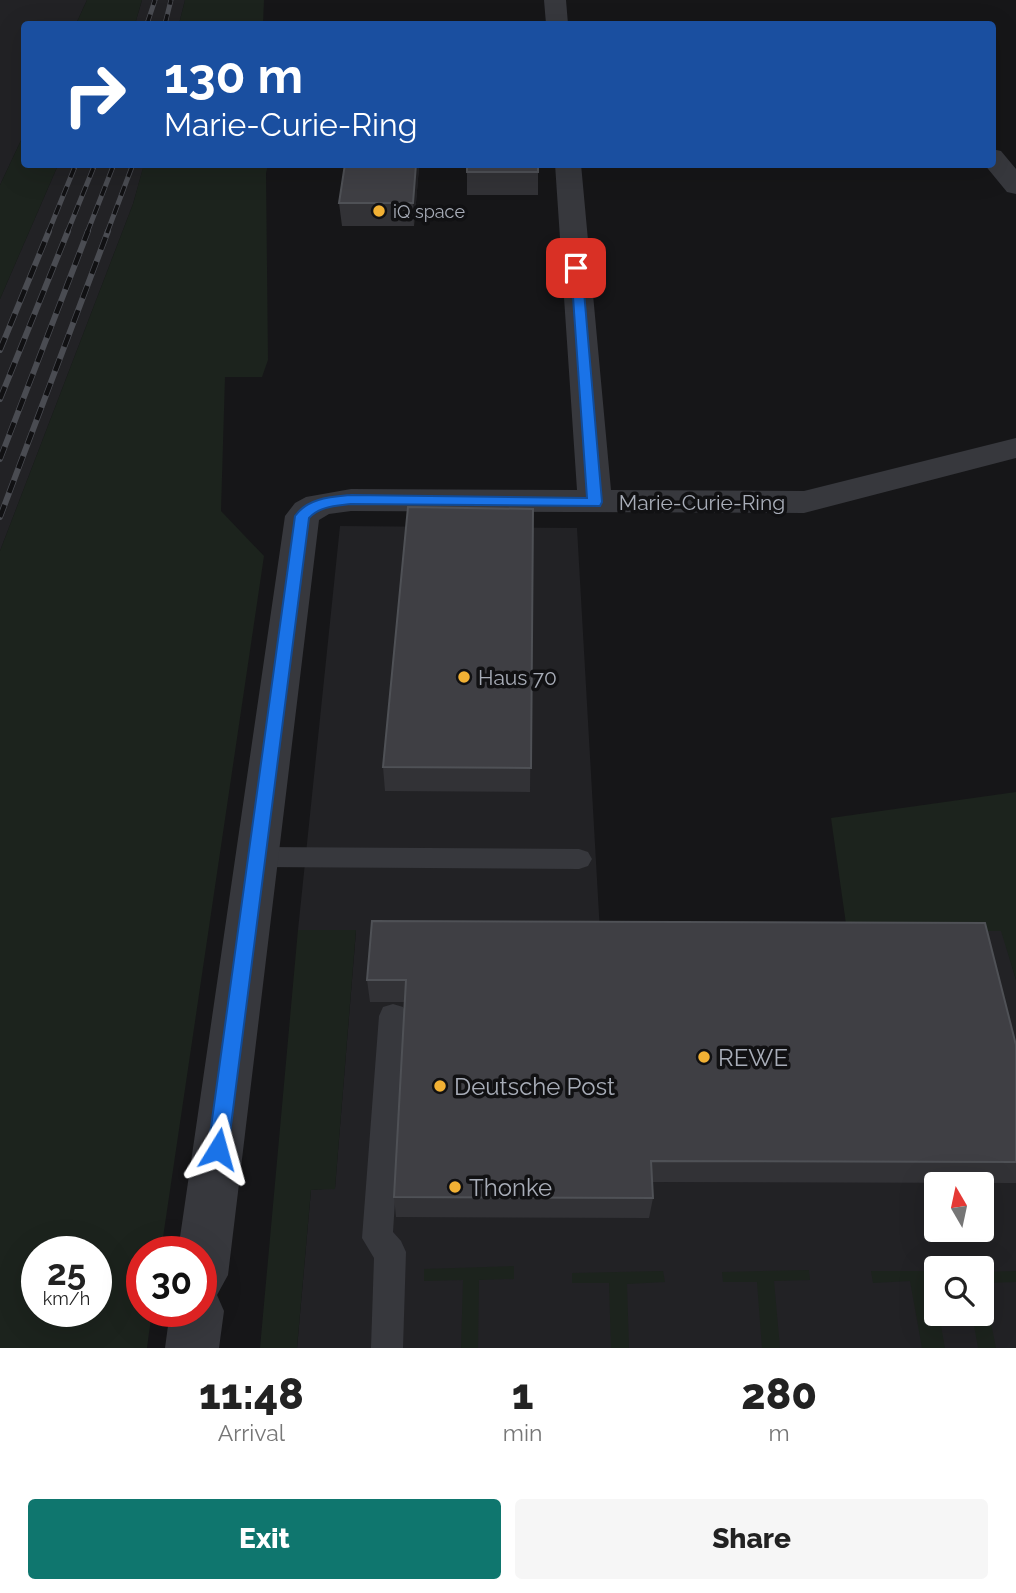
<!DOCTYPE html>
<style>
body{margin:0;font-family:Raleway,sans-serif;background:#f6f6f6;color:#222;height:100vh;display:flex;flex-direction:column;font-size:26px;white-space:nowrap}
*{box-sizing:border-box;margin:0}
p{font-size:23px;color:#767676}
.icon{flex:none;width:38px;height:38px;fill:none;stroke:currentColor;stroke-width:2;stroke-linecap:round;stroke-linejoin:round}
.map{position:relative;height:1348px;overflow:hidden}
.drawer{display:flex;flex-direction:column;background:#fff;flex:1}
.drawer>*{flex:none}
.hud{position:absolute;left:21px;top:21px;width:975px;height:147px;border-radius:7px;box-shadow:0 7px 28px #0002;background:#1a4fa0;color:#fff;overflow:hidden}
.needle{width:46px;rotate:351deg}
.controls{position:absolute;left:924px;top:1172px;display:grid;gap:14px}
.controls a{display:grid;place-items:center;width:70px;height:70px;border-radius:7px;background:#fff;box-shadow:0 7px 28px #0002;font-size:35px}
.speed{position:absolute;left:21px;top:1236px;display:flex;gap:14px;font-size:35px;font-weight:700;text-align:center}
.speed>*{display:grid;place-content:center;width:91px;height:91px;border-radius:50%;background:#fff;box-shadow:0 7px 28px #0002;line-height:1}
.speed small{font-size:18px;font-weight:400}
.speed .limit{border:10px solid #d22;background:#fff;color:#111}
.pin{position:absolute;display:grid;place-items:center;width:60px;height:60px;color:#fff;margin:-30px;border-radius:14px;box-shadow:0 4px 10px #0006}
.me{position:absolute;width:77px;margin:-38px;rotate:8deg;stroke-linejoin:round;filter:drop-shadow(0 0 5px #0008)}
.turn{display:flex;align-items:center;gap:24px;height:147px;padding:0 28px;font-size:32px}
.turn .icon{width:91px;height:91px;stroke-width:2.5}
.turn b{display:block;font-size:49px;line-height:60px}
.eta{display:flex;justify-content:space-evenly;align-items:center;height:119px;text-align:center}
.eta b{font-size:42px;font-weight:800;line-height:49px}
.primary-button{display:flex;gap:14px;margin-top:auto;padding:14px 28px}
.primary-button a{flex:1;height:80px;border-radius:7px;background:#0f766e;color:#fff;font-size:28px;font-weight:800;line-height:80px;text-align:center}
.primary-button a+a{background:#f6f6f6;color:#222}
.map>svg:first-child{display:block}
</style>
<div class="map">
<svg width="1016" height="1348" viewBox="0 0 1016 1348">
<rect width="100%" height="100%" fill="#161618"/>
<path fill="#222225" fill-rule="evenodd" d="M 0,0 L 87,0 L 76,24 L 24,24 L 24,134 L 0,185 Z
M 142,0 L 185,0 L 179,24 L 135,24 Z
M 58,165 L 144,165 L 133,204 L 0,551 L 0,299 Z
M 340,526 L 577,528 L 600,932 L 1002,931 L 1016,980 L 1016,1348 L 297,1348 L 311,1190 L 335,1188 L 356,931 L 298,930 ZM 936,1185 L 982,1185 L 982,1230 L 936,1230 ZM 936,1269 L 982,1269 L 982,1314 L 936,1314 Z"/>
<path fill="#1c231d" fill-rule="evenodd" d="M 87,0 L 142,0 L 135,24 L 76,24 Z
M 185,0 L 264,0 L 263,24 L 179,24 Z
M 24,134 L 24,164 L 58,165 L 0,299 L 0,185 Z
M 144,164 L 268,165 L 266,173 L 268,360 L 262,377 L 225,377 L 221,511 L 264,556 L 161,1251 L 142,1251 L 142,1311 L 152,1311 L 147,1348 L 0,1348 L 0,551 L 133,204 ZM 37,1251 L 96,1251 L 96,1311 L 37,1311 Z
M 1016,792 L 1016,980 L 1001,931 L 847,931 L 831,818 Z
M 298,930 L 356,930 L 335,1189 L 311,1190 L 297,1348 L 260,1348 Z
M 514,1266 L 514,1279 L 479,1280 L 478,1348 L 461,1348 L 463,1280 L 424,1281 L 424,1269 Z
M 809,1270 L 810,1280 L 774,1281 L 780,1348 L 762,1348 L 757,1282 L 723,1282 L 722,1272 Z
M 663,1271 L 665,1282 L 627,1284 L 629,1348 L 611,1348 L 609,1283 L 572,1283 L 572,1273 Z
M 871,1271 L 930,1271 L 936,1314 L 939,1314 L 945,1348 L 922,1348 L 910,1281 L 873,1283 Z
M 1016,1271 L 1016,1282 L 983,1283 L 996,1348 L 978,1348 L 972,1314 L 982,1314 L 982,1272 Z"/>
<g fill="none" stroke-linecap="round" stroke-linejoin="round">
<path fill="#37383d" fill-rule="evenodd" d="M 257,847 L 579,849 L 588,852 L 592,859 L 588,866 L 579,869 L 257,867 L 248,864 L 244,857 L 248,850 Z
M 393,1004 L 403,1007 L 407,1016 L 393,1232 L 401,1241 L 406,1252 L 403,1348 L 371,1348 L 374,1258 L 362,1238 L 379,1016 L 383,1007 Z"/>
<path fill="#37383d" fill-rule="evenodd" d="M 544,0 L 566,0 L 568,24 L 546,24 Z
M 992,149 L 1001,151 L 1016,169 L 1016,194 L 1007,192 L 984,164 L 992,164 Z
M 555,164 L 581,164 L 611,490 L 804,491 L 1016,438 L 1016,458 L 804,513 L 351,511 L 329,514 L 319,520 L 228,1275 L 217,1295 L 224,1311 L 219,1348 L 165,1348 L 170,1311 L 201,1311 L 201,1251 L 178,1251 L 285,516 L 295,503 L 306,497 L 351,489 L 577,490 Z"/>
<g stroke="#4a4c52" stroke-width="5">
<path id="rail-far1" d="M 147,24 L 155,0
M 165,24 L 171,0
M 48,233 L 76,164
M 67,233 L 95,164
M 87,233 L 114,164
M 107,233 L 133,164"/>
</g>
<g stroke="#4a4c52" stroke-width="6">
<path id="rail" d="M 0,350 L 49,231
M 0,399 L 68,231
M 0,459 L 88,231
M 0,517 L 108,231"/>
</g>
<use href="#rail-far1" stroke="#111113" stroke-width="3.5" stroke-dasharray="10" stroke-linecap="butt"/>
<use href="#rail" stroke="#111113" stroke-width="4.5" stroke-dasharray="13" stroke-linecap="butt"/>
</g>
<path fill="#323236" d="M 345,164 L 538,164 L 538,195 L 467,195 L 467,167 L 419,167 L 414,226 L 342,226 L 339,203 Z
M 533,509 L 530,792 L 385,791 L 383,767 Z
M 372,921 L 1016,1045 L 1016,1183 L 652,1182 L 653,1198 L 649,1218 L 396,1217 L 394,1197 L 405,1002 L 370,1002 L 367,980 Z"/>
<path fill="#212124" d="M 416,164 L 418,164 L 419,167 L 414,226 L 413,203 Z"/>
<path fill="#3f3f44" stroke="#4f5156" stroke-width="2" d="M 345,164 L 416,164 L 413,203 L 339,203 Z
M 467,164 L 538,164 L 538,172 L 467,172 Z
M 408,507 L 533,509 L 531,768 L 383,767 Z
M 372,921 L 985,923 L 1016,1045 L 1016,1162 L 651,1161 L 653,1198 L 394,1197 L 406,980 L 367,980 Z"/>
<path fill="#1a73e8" stroke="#114b97" stroke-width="2" d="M 576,265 L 582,268 L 602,502 L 600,506 L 351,504 C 336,506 320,506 309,518 L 228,1149 L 225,1156 L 218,1159 L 211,1156 L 208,1149 L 295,516 C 308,498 330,497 351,495 L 587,498 L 571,268 Z"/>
<g fill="#f2b134" stroke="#111113" stroke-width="2.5">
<circle cx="379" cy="211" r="7"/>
<circle cx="464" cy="677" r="7"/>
<circle cx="704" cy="1057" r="7"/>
<circle cx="440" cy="1086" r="7"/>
<circle cx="455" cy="1187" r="7"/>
</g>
<g text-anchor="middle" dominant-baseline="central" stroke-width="7" stroke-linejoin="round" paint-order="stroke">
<g font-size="18" fill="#a8adb8" stroke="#111113" text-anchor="start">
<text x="393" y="211">iQ space</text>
</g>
<g font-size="21" fill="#a8adb8" stroke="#111113">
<text x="702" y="502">Marie-Curie-Ring</text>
</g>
<g font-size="21" fill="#a8adb8" stroke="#111113" text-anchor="start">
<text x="478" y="677">Haus 70</text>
</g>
<g font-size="24" fill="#a8adb8" stroke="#111113" text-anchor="start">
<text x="718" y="1057">REWE</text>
<text x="454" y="1086">Deutsche Post</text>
<text x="469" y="1187">Thonke</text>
</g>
</g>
</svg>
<div class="controls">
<a><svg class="needle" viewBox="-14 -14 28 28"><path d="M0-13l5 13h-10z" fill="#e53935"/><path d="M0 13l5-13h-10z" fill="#767676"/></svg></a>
<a><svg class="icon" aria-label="search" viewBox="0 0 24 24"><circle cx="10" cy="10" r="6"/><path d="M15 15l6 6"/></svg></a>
</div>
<div class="speed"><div>25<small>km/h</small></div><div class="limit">30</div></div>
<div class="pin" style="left:576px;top:268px;background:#d93025"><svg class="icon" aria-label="arrive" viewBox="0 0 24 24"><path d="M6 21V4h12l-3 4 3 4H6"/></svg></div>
<svg class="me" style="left:218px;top:1149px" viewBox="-20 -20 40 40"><path d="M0-17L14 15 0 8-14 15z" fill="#1a73e8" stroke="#fff" stroke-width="4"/></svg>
<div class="hud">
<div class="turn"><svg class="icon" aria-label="right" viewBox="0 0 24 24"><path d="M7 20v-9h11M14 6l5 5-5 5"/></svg><div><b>130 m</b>Marie-Curie-Ring</div></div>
</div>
</div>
<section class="drawer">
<div class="eta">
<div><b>11:48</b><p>Arrival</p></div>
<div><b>1</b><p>min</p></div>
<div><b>280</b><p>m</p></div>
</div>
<div class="primary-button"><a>Exit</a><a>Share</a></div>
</section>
